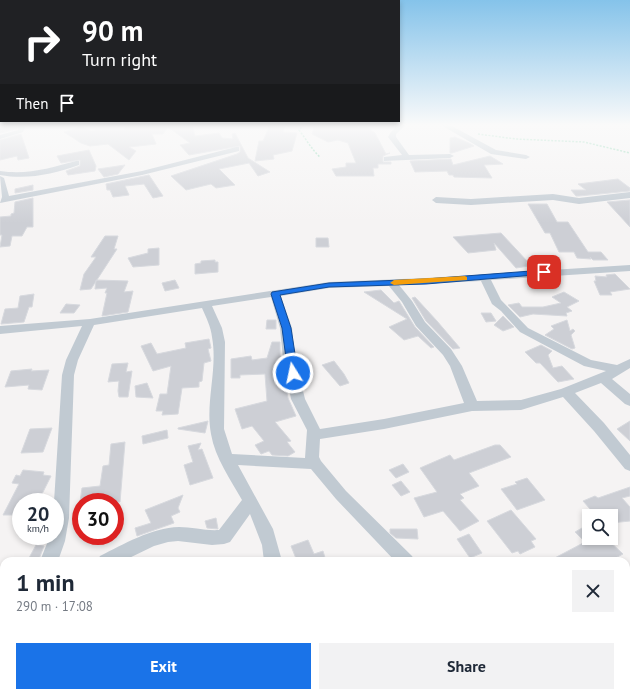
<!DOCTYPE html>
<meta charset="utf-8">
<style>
body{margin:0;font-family:"PT Sans",sans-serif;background:#f2f2f3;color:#1f2937;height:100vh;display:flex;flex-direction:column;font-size:15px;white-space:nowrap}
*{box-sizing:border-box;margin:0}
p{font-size:13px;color:#747a83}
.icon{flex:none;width:22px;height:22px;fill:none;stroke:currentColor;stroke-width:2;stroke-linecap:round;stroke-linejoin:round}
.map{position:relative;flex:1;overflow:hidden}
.details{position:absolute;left:0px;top:557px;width:630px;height:140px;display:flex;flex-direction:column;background:#fff;border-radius:12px 12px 0 0;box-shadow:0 2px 6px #0003}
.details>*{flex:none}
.guide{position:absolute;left:0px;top:0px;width:400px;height:122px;box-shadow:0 2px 6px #0003;background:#202124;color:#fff;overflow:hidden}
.fabs{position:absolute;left:582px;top:509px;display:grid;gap:8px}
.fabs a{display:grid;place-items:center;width:36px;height:36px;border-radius:0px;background:#fff;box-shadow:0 2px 6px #0003;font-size:20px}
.speed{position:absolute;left:12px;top:493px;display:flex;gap:8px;font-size:20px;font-weight:700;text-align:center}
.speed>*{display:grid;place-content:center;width:52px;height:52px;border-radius:50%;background:#fff;box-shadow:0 2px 6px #0003;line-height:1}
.speed small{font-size:10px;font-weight:400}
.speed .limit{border:6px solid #d22;background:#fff;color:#111}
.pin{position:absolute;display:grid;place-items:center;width:34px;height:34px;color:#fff;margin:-17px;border-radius:8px;box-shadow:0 2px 6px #0006}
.me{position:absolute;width:44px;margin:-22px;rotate:350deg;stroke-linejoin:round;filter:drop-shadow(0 0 3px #0008)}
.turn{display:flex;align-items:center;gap:14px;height:84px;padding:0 16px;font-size:18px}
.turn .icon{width:52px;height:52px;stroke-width:2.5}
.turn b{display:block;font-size:28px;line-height:34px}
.then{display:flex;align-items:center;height:38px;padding:0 16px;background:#0003;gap:8px;font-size:15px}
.round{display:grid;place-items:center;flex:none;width:42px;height:42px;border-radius:0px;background:#f2f2f3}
.summary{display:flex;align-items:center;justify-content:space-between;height:68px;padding:0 16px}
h1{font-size:24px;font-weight:600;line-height:30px}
.cta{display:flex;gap:8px;margin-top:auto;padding:8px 16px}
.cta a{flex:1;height:46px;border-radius:0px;background:#1a73e8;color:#fff;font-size:16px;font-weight:600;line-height:46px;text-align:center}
.cta a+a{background:#f2f2f3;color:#1f2937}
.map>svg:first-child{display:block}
</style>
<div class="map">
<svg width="630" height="697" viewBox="0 0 630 697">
<rect width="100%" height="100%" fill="#f5f3f3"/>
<path fill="#cdcfd5" stroke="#d7d9de" d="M 17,125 L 17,129 L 0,133 L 0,128 Z
M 126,125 L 192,125 L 195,136 L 219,133 L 222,138 L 233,139 L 232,134 L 235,133 L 248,158 L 270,172 L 258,176 L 249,163 L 219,169 L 235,185 L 216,188 L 211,184 L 186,190 L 171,176 L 237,154 L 240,152 L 240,146 L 189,155 L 180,145 L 190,143 L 168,127 L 163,134 L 152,134 L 156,144 L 129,147 L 136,151 L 129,160 L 108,144 L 90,146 L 81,143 L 64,132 L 81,127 L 92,131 L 95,130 L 124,130 Z
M 270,125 L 285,125 L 283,132 L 297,133 L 292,151 L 273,155 L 274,159 L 255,161 L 259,141 L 263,141 Z
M 315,125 L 341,128 L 355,126 L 358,128 L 367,127 L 375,133 L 386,154 L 390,153 L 383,156 L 383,162 L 391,162 L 391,164 L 378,164 L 378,168 L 373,168 L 374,176 L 336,176 L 332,169 L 346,167 L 346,163 L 356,163 L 348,143 L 338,140 L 328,142 L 312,134 Z
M 21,134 L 29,158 L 18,160 L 17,156 L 0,160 L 0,140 Z
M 455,137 L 471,144 L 474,146 L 452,153 L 450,153 L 450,138 Z
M 89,150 L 96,166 L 95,171 L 68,175 L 66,171 L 80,166 L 80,160 L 61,163 L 57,156 Z
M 490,156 L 503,164 L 484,165 L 492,178 L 454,177 L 453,175 L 449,175 L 447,171 L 415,172 L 410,161 L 451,159 L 453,165 Z
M 125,165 L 118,174 L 104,177 L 98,169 Z
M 149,175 L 163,196 L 153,198 L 144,184 L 125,186 L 129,195 L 113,197 L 110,190 L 107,190 L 106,184 Z
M 618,179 L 630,188 L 630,191 L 579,196 L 576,196 L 571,190 L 586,190 L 578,184 Z
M 33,185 L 33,190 L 15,193 L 15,189 Z
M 33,198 L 33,227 L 27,227 L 22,236 L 12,236 L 10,246 L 0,247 L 2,235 L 0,235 L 0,217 L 11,216 L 11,214 L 14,213 L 15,202 Z
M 630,200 L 630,227 L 607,202 Z
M 528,204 L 547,204 L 557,222 L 568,222 L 588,252 L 601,252 L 608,260 L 593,260 L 590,257 L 591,259 L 577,258 L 574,252 L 559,252 L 550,233 L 545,233 Z
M 501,233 L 528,262 L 526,262 L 529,266 L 516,268 L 494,243 L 496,250 L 468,253 L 453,237 Z
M 105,236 L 118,236 L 114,249 L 117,249 L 91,289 L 80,290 L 84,274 L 96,257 L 91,257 Z
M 316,238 L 328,238 L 329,247 L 316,247 Z
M 159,248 L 159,265 L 133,267 L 128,258 L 148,253 L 148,249 Z
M 215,260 L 215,262 L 218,262 L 218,272 L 195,274 L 195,264 L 201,263 L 201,261 Z
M 615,274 L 630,289 L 610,292 L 612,295 L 600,295 L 594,281 L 596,281 L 595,276 L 607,277 L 606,275 Z
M 96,280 L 128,281 L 124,292 L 133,291 L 128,312 L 102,316 L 107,293 L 105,293 L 107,288 L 95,289 Z
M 175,280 L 179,288 L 165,291 L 162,283 Z
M 381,290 L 394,303 L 399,301 L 415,327 L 434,347 L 431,348 L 418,336 L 404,340 L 389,327 L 407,319 L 364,292 Z
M 564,292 L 579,301 L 567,307 L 572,311 L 566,313 L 567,316 L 533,314 L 520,317 L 508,305 L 519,303 L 522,307 L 543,307 L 561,303 L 552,297 Z
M 34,294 L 32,307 L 29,307 L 24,322 L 1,324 L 5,309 L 18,308 L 20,296 Z
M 415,297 L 437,321 L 460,348 L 453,349 L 426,321 L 412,298 Z
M 66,304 L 80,305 L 74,313 L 60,313 Z
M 481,313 L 491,313 L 496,321 L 486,322 Z
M 503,316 L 514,327 L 503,331 L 494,325 Z
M 267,320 L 276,320 L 276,329 L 266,329 Z
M 567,320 L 570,331 L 573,329 L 575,331 L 571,335 L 575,348 L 572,349 L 545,335 L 554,329 L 551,326 Z
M 209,339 L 211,348 L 208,349 L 211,361 L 204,363 L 202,381 L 199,382 L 199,387 L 182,388 L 178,414 L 162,415 L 163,411 L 156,411 L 160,394 L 167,394 L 171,366 L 153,371 L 141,346 L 151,343 L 157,354 L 186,348 L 185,343 Z
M 272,342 L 280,342 L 280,355 L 288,398 L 296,416 L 275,422 L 291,441 L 287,442 L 295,452 L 288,456 L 272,455 L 269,451 L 261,454 L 255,445 L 264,441 L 252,426 L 242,429 L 235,409 L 267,401 L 265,374 L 240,375 L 240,378 L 231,378 L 231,359 L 251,356 L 252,360 L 267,358 Z
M 541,345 L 552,351 L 548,355 L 553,368 L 562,366 L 574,379 L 558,382 L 540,363 L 536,363 L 525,352 Z
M 334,361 L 344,374 L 349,383 L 340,386 L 322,365 Z
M 128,363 L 126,372 L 132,371 L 128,397 L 119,397 L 118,391 L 119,381 L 108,382 L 112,364 Z
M 32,369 L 31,371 L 49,370 L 42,390 L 28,389 L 29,385 L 5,387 L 11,371 Z
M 147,383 L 153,398 L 136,397 L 135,386 Z
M 208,421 L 205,433 L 178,429 L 178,428 Z
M 630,421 L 630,441 L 617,429 Z
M 52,428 L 43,452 L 21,453 L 30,429 Z
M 167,430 L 168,438 L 143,444 L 142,436 Z
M 125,442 L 120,502 L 80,502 L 82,488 L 100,486 L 103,466 L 109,465 L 111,444 Z
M 201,443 L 198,450 L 202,449 L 213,478 L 190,485 L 184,465 L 193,462 L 188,446 Z
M 495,445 L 500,445 L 511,457 L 469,473 L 479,486 L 460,494 L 464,498 L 460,500 L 479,521 L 460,531 L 443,511 L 424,517 L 414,498 L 437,492 L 420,468 L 450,455 L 454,460 Z
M 403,464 L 409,472 L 396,478 L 389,470 Z
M 23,470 L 44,472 L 43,475 L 51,476 L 38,502 L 21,502 L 21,515 L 3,515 L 19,484 L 12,483 L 16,475 L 20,476 Z
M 527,478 L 545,500 L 517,510 L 501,489 L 517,484 L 515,482 Z
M 401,481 L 410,492 L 401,496 L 392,485 Z
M 630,487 L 630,496 L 622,498 L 630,507 L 630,521 L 611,523 L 611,516 L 596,516 L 583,501 L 595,496 L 598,498 Z
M 183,495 L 178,508 L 180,512 L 171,516 L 174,523 L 137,536 L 135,528 L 151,523 L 145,510 Z
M 511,510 L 536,539 L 531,541 L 535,547 L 520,554 L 518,551 L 512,553 L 487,521 Z
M 216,518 L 218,529 L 207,528 L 205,521 Z
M 589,524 L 589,538 L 606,538 L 623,554 L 610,561 L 549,561 L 585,542 L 575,532 Z
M 390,529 L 417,529 L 418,539 L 396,538 L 390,533 Z
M 469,534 L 482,553 L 470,558 L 457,539 Z
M 308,540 L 314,554 L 323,551 L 326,561 L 297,561 L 291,546 Z
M 36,545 L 44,546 L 39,559 L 29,558 Z"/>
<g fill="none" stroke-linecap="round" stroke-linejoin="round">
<path stroke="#7ad0a6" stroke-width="1.5" stroke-dasharray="2 1.5" stroke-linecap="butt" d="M 304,125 L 299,130 C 306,139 312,150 320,157
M 478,134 L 516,139 L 584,142 L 630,153"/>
<path stroke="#7ad0a6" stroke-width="3" stroke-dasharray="4.5 3" stroke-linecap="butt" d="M 626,629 L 630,628"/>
<path fill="#c1cad2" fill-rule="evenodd" d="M 19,125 L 26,125 L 23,132 L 0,139 L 0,135 L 18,130 Z
M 398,125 L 406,125 L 396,134 L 396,137 L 409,155 L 450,154 L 454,156 L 450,158 L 384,161 L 384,157 L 402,155 L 388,137 L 391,132 Z
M 441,125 L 450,125 L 496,150 L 526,155 L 530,157 L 526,159 L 491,154 Z
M 236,147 L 239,147 L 239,151 L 142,175 L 0,203 L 2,197 L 0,176 L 4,178 L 9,196 L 142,171 Z
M 76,161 L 79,161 L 79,165 C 53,174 28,180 0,175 L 0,171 C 28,175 50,168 76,161 Z
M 630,192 L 630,198 L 579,204 L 553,200 L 471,205 L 436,203 L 432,200 L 436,197 L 471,199 L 553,194 L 579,198 Z
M 630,265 L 630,271 L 491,280 L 501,300 L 528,328 L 591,360 L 617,365 L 630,359 L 630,368 L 612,379 L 630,394 L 630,406 L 625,404 L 601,383 L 575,393 L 604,423 L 630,455 L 630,471 L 625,469 L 594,431 L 563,397 L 521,410 L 472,411 L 384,429 L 320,439 L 319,457 L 321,461 L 346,491 L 412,556 L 415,561 L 395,561 L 336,499 L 311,469 L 238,465 L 273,529 L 282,561 L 264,561 L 262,545 L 250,514 L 230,542 L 224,544 L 212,545 L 178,541 L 168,542 L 154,546 L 123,561 L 97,561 L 100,556 C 124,544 151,528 179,527 C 192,527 206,531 219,530 L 242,500 C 231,480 215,458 211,434 C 205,402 218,369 212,337 C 211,327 206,317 202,308 L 94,325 L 78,360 L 74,375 L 69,518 L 65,541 L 58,561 L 40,561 L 50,536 L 55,536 L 54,502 L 62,375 L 66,360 L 82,326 L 0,334 L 0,326 L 90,319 L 329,282 L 426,278 ZM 481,281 L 492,304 L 501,311 L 520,332 L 584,366 L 606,371 L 561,389 L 521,400 L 477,401 L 462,366 L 451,349 L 425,322 L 412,301 L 399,285 ZM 389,286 L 402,302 L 416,326 L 443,355 L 450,366 L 464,403 L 384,419 L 320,429 L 305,399 L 295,358 L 292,328 L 281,296 L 329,288 ZM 271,297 L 280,328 L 283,358 L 291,399 L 307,430 L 305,458 L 232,454 L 224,429 L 225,342 L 222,328 L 212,306 Z
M 7,693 L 27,693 L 27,697 L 7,697 Z
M 261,693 L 281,693 L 280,697 L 260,697 Z
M 493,693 L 514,693 L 516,697 L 495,697 Z"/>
</g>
<linearGradient id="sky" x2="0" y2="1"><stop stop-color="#85c3ea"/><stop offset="0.56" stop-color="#fafafa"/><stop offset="1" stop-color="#fafafa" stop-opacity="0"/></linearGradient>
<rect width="630" height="223" fill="url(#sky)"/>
<path fill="#1a73e8" stroke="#114b97" d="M 544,270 L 548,272 L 547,274 L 426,284 L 329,287 L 280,295 L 291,328 L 298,373 L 293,376 L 288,373 L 282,328 L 271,294 L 272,292 L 329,283 L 426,279 Z"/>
<path fill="#f59e0b" d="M 465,276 L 467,277 L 467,280 L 394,285 L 390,283 L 394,280 Z"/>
</svg>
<div class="fabs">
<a><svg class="icon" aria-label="search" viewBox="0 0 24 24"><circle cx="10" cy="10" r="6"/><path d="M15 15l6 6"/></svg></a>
</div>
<div class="speed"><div>20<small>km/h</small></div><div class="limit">30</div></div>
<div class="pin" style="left:544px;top:272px;background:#d93025"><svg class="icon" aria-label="arrive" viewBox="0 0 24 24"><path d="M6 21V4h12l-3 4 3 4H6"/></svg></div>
<svg class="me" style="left:293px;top:373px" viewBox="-20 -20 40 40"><circle r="17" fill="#1a73e8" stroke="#fff" stroke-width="3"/><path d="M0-11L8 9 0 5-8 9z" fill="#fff"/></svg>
<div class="guide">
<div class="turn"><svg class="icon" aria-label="right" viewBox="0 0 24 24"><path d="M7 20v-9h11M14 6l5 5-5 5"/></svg><div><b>90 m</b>Turn right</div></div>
<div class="then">Then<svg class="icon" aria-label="arrive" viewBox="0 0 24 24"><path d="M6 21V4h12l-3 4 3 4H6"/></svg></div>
</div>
<section class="details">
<div class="summary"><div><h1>1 min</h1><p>290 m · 17:08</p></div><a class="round"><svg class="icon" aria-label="close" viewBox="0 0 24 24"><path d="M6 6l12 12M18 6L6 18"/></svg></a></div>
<div class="cta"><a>Exit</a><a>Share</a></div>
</section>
</div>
